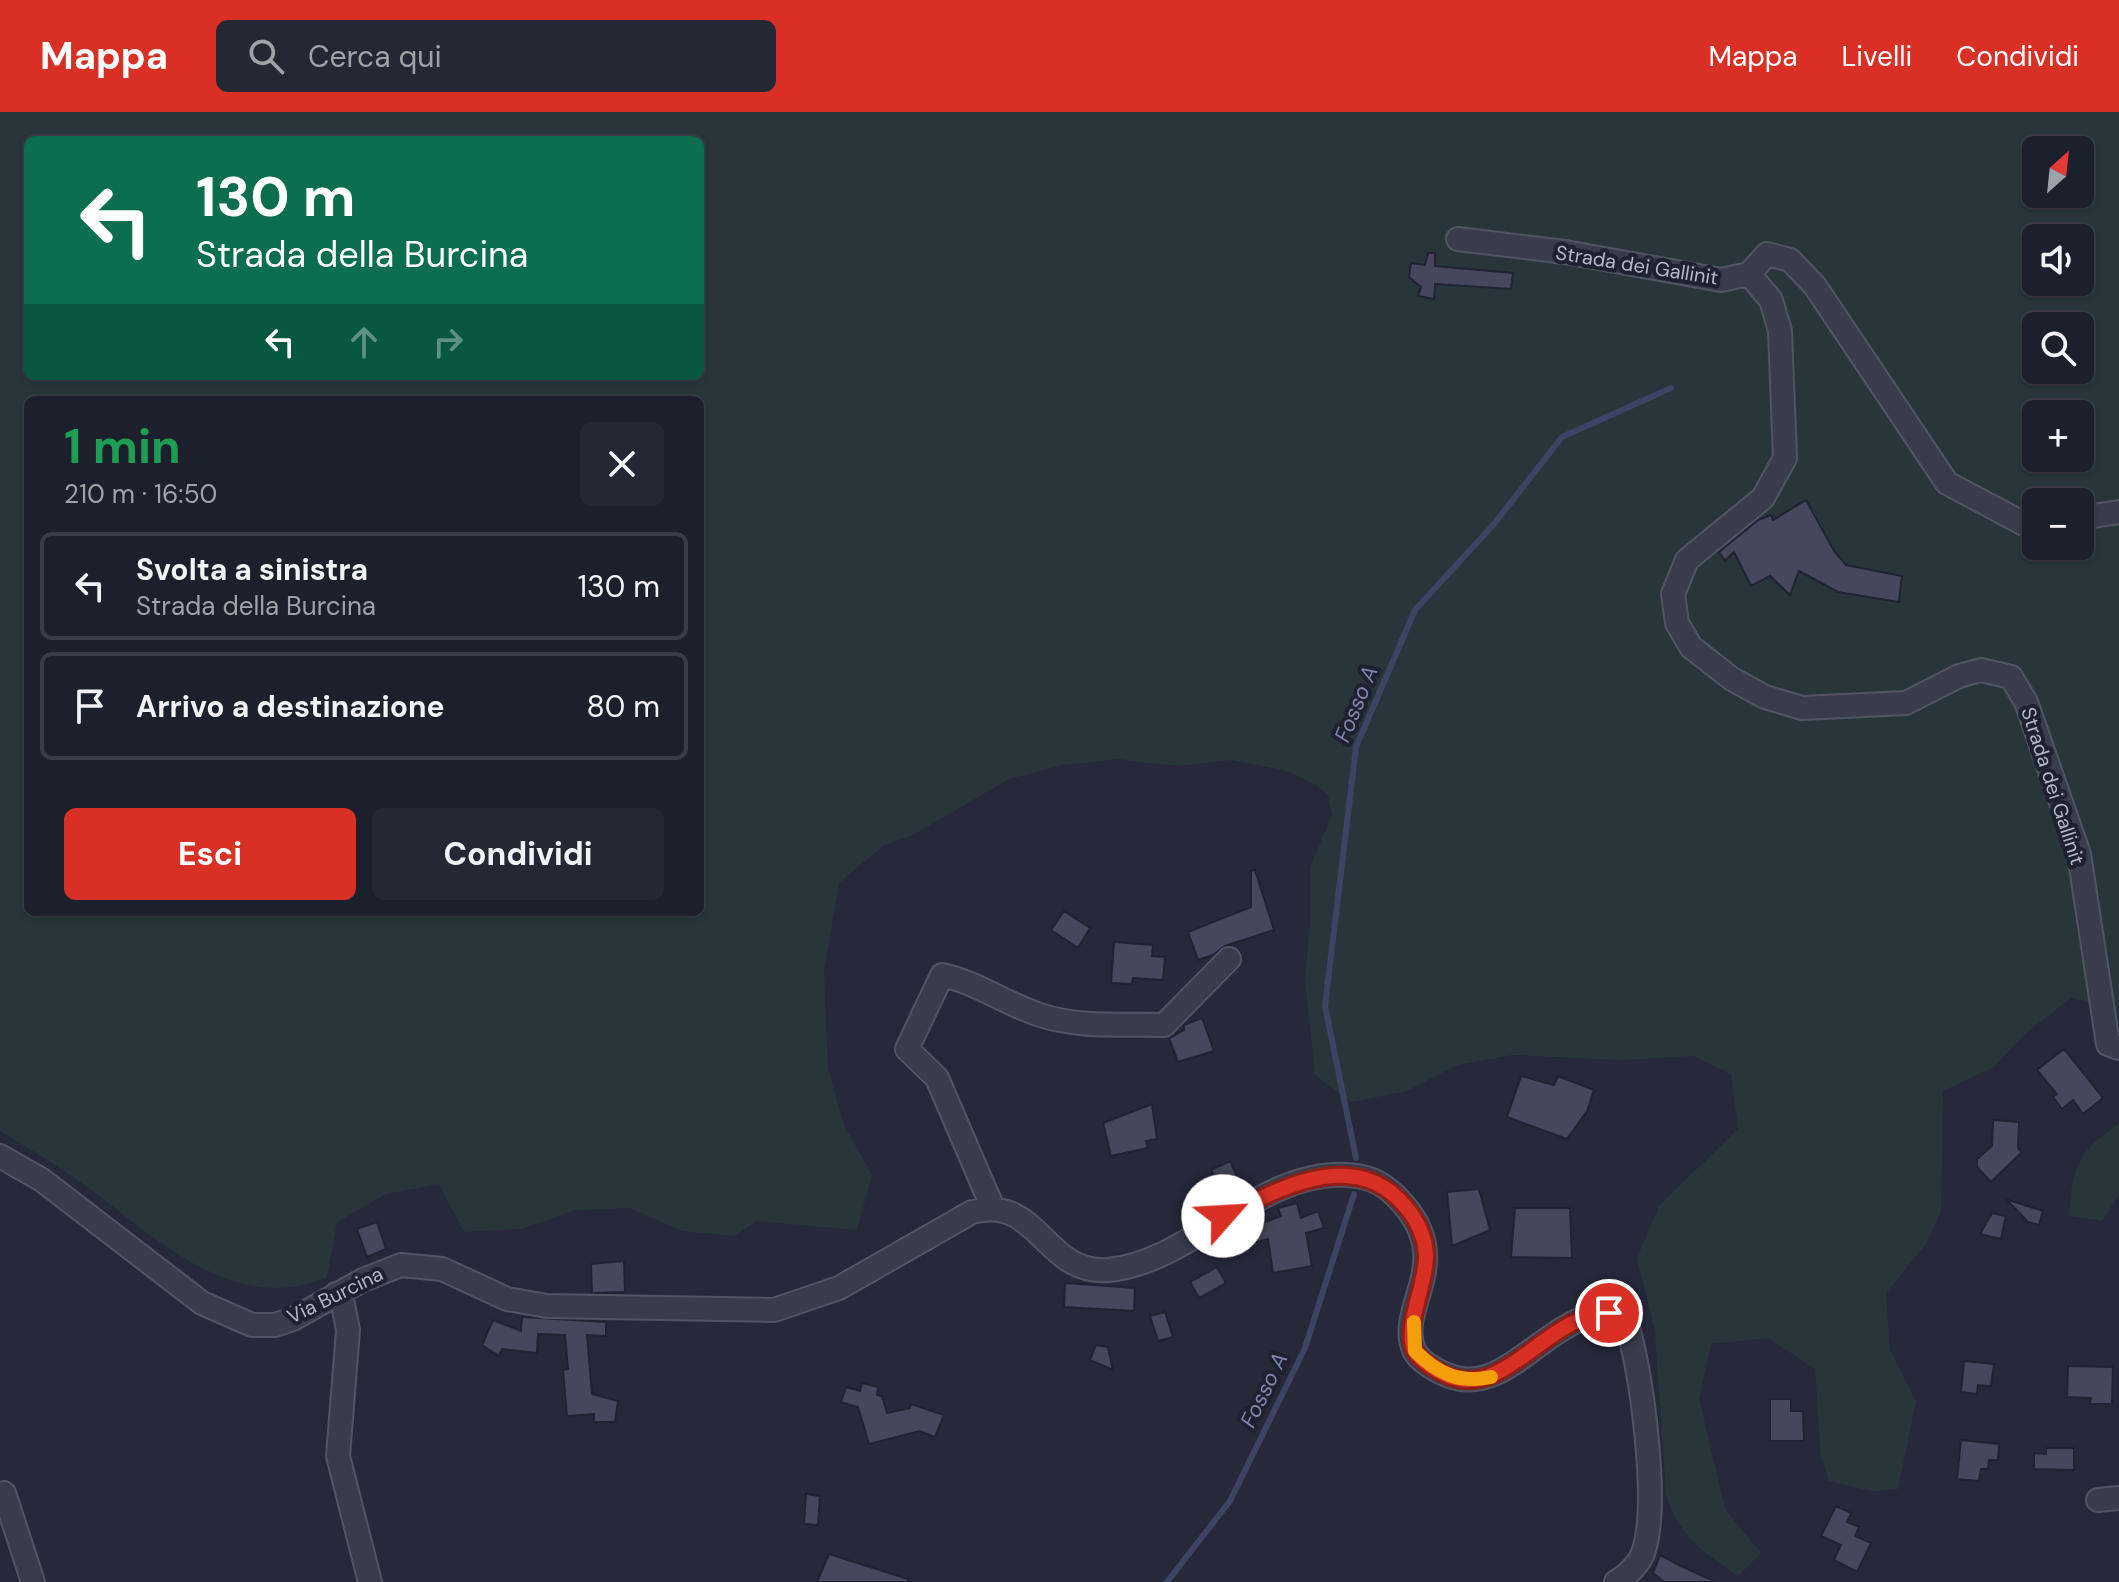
<!DOCTYPE html>
<html lang="it">
<meta charset="utf-8">
<style>
body{margin:0;font-family:"DM Sans",sans-serif;background:#252734;color:#f1f3f6;height:100vh;display:flex;flex-direction:column;font-size:30px;white-space:nowrap}
*{box-sizing:border-box;margin:0}
p{font-size:26px;color:#a0a2a9}
.icon{flex:none;width:44px;height:44px;fill:none;stroke:currentColor;stroke-width:2;stroke-linecap:round;stroke-linejoin:round}
.map{position:relative;flex:1;overflow:hidden}
.sheet{position:absolute;left:24px;top:284px;width:680px;height:520px;display:flex;flex-direction:column;background:#1c1f2c;border-radius:12px;box-shadow:0 2px 6px #0004,0 0 0 2px #3a3d48}
.sheet>*{flex:none}
.banner{position:absolute;left:24px;top:24px;width:680px;height:244px;border-radius:12px;box-shadow:0 2px 6px #0004,0 0 0 2px #3a3d48;background:#0b6e4f;color:#fff;overflow:hidden}
.needle{width:52px;rotate:27deg}
.tools{position:absolute;left:2022px;top:24px;display:grid;gap:16px}
.tools a{display:grid;place-items:center;width:72px;height:72px;border-radius:12px;background:#1c1f2c;box-shadow:0 2px 6px #0004,0 0 0 2px #3a3d48;font-size:40px}
.pin{position:absolute;display:grid;place-items:center;width:68px;height:68px;color:#fff;margin:-34px;border:4px solid #fff;border-radius:50%;box-shadow:0 2px 8px #0007}
.me{position:absolute;width:88px;margin:-44px;rotate:64deg;stroke-linejoin:round;filter:drop-shadow(0 0 6px #0008)}
.turn{display:flex;align-items:center;gap:28px;height:168px;padding:0 40px;font-size:36px}
.turn .icon{width:104px;height:104px;stroke-width:2.5}
.turn b{display:block;font-size:56px;line-height:68px}
.lanes{display:flex;align-items:center;height:76px;padding:0 40px;background:#0003;justify-content:center;gap:40px;direction:ltr}
.lanes .off{opacity:.35}
.round{display:grid;place-items:center;flex:none;width:84px;height:84px;border-radius:12px;background:#252734}
.headline{display:flex;align-items:center;justify-content:space-between;height:136px;padding:0 40px}
h1{font-size:48px;font-weight:700;line-height:60px;color:#1e9e55}
.action{display:flex;gap:16px;margin-top:auto;padding:16px 40px}
.action a{flex:1;height:92px;border-radius:12px;background:#d93025;color:#fff;font-size:32px;font-weight:700;line-height:92px;text-align:center}
.action a+a{background:#252734;color:#f1f3f6}
ul{padding:0;list-style:none}
li{display:flex;align-items:center;gap:24px;height:108px;margin:0 16px 12px;padding:0 24px;border:4px solid #3a3d48;border-radius:12px}
li div{flex:1}
li b{display:block;font-size:30px}
li em{font-style:normal}
header{display:flex;align-items:center;gap:48px;box-sizing:border-box;height:112px;padding:0 40px;background:#d93025;color:#fff}
header strong{font-size:38px}
nav{display:flex;gap:44px;margin-inline-start:auto;font-size:28px}
.search{width:560px;height:72px;background:#252734;display:flex;align-items:center;gap:20px;box-sizing:border-box;padding:0 28px;border-radius:12px;color:#a0a2a9;font-size:30px}
.map>svg:first-child{display:block}
</style>
<header>
<strong>Mappa</strong>
<div class="search"><svg class="icon" aria-label="search" viewBox="0 0 24 24"><circle cx="10" cy="10" r="6"/><path d="M15 15l6 6"/></svg>Cerca qui</div>
<nav><a>Mappa</a><a>Livelli</a><a>Condividi</a></nav>
</header>
<div class="map">
<svg width="2119" height="1470" viewBox="0 0 2119 1470">
<rect width="100%" height="100%" fill="#26293a"/>
<path fill="#28363c" fill-rule="evenodd" d="M 0,0 L 2119,0 L 2119,913 L 2107,895 L 2071,886 L 2026,921 L 1994,955 L 1943,979 L 1941,1099 L 1926,1132 L 1886,1181 L 1890,1238 L 1916,1289 L 1898,1377 L 1871,1379 L 1829,1369 L 1821,1346 L 1815,1257 L 1768,1226 L 1711,1232 L 1699,1286 L 1725,1397 L 1761,1441 L 1738,1464 C 1702,1439 1679,1425 1666,1382 L 1655,1220 L 1637,1146 L 1659,1094 L 1738,1017 L 1731,962 L 1694,944 L 1621,948 L 1513,943 L 1457,953 L 1407,979 L 1351,990 L 1315,963 L 1305,866 L 1310,811 L 1310,755 L 1332,703 L 1328,683 L 1316,673 L 1287,659 L 1232,648 L 1176,654 L 1118,647 L 1063,653 L 1009,667 L 913,723 L 884,733 L 839,771 L 824,859 L 828,957 L 844,1013 L 872,1063 L 857,1118 L 756,1109 L 735,1124 L 682,1119 L 630,1096 L 575,1098 L 522,1117 L 464,1120 L 439,1072 L 386,1082 L 337,1110 L 327,1165 C 240,1203 163,1133 98,1083 C 66,1059 34,1039 0,1019 ZM 28,28 L 700,28 L 700,264 L 28,264 ZM 2036,38 L 2080,38 L 2080,82 L 2036,82 ZM 2036,126 L 2080,126 L 2080,170 L 2036,170 ZM 2036,214 L 2080,214 L 2080,258 L 2036,258 ZM 28,288 L 700,288 L 700,800 L 28,800 ZM 2036,302 L 2080,302 L 2080,346 L 2036,346 ZM 2036,390 L 2080,390 L 2080,434 L 2036,434 Z
M 2119,1012 L 2119,1082 L 2102,1109 L 2069,1104 C 2072,1057 2077,1039 2119,1012 Z"/>
<g fill="none" stroke-linecap="round" stroke-linejoin="round">
<path stroke="#3d4362" stroke-width="6" d="M 1356,1046 L 1325,894 L 1356,635 L 1415,498 L 1494,412 L 1562,325 L 1671,276
M 1167,1470 L 1230,1389 L 1305,1236 L 1354,1082"/>
</g>
<path fill="#45485c" stroke="#202332" stroke-width="2" d="M 1428,141 L 1435,141 L 1435,154 L 1513,161 L 1511,177 L 1435,172 L 1434,187 L 1418,184 L 1421,175 L 1409,165 L 1411,151 L 1425,153 Z
M 1806,388 L 1834,439 L 1846,453 L 1902,464 L 1899,490 L 1838,480 L 1799,459 L 1790,483 L 1770,464 L 1751,474 L 1734,440 L 1725,449 L 1719,440 L 1758,408 L 1771,403 L 1773,408 Z
M 1255,758 L 1274,818 L 1225,834 L 1213,843 L 1198,848 L 1188,820 L 1251,795 L 1251,759 Z
M 1064,799 L 1090,816 L 1078,836 L 1051,818 Z
M 1114,830 L 1153,833 L 1152,844 L 1165,845 L 1163,868 L 1133,866 L 1132,872 L 1111,871 Z
M 1202,906 L 1214,939 L 1178,950 L 1169,926 L 1184,918 L 1184,913 Z
M 2064,937 L 2103,986 L 2083,1002 L 2073,988 L 2062,997 L 2053,985 L 2057,982 L 2037,958 Z
M 1521,964 L 1554,973 L 1558,964 L 1594,978 L 1587,999 L 1567,1027 L 1507,1005 Z
M 1152,992 L 1157,1027 L 1146,1029 L 1148,1036 L 1111,1044 L 1103,1011 Z
M 1993,1008 L 2019,1010 L 2018,1036 L 2022,1040 L 1991,1070 L 1977,1055 L 1977,1047 L 1992,1034 Z
M 1230,1049 L 1239,1069 L 1221,1078 L 1211,1058 Z
M 1479,1077 L 1490,1118 L 1452,1134 L 1447,1080 Z
M 2006,1087 L 2043,1099 L 2039,1113 L 2028,1110 Z
M 1297,1091 L 1301,1106 L 1318,1099 L 1324,1116 L 1306,1121 L 1312,1154 L 1273,1161 L 1268,1127 L 1241,1134 L 1233,1118 L 1251,1107 L 1254,1114 L 1281,1104 L 1278,1096 Z
M 1515,1096 L 1570,1096 L 1572,1146 L 1511,1145 Z
M 1992,1101 L 2006,1104 L 2001,1127 L 1980,1122 Z
M 377,1110 L 386,1137 L 367,1145 L 357,1117 Z
M 624,1149 L 625,1180 L 592,1181 L 591,1152 Z
M 1217,1155 L 1226,1171 L 1199,1186 L 1190,1170 Z
M 1065,1171 L 1135,1176 L 1134,1199 L 1064,1195 Z
M 1165,1200 L 1173,1225 L 1158,1229 L 1150,1204 Z
M 522,1205 L 606,1210 L 606,1224 L 587,1223 L 592,1282 L 618,1289 L 615,1310 L 594,1310 L 594,1302 L 567,1304 L 563,1258 L 568,1257 L 565,1223 L 538,1222 L 537,1241 L 502,1237 L 499,1244 L 482,1233 L 493,1208 L 521,1219 Z
M 1096,1233 L 1108,1235 L 1113,1258 L 1090,1248 Z
M 1964,1249 L 1994,1252 L 1991,1274 L 1978,1273 L 1977,1282 L 1961,1280 Z
M 2068,1254 L 2113,1255 L 2112,1292 L 2090,1292 L 2091,1286 L 2067,1285 Z
M 862,1271 L 878,1275 L 877,1283 L 882,1284 L 887,1301 L 910,1296 L 911,1292 L 944,1303 L 935,1325 L 920,1319 L 869,1332 L 858,1295 L 841,1290 L 846,1275 L 860,1279 Z
M 1770,1287 L 1791,1287 L 1791,1299 L 1803,1299 L 1804,1329 L 1770,1329 Z
M 1961,1328 L 1999,1332 L 1998,1348 L 1989,1348 L 1988,1357 L 1981,1357 L 1979,1369 L 1957,1367 Z
M 2046,1336 L 2074,1336 L 2074,1358 L 2034,1357 L 2034,1341 L 2046,1342 Z
M 806,1382 L 820,1384 L 818,1413 L 804,1412 Z
M 1836,1394 L 1851,1401 L 1847,1410 L 1859,1415 L 1855,1424 L 1871,1431 L 1857,1460 L 1834,1448 L 1841,1433 L 1821,1424 Z
M 829,1442 L 908,1467 L 908,1470 L 817,1470 Z
M 1660,1443 L 1681,1454 L 1716,1470 L 1664,1470 L 1653,1461 Z"/>
<g fill="none" stroke-linecap="round" stroke-linejoin="round">
<g stroke="#515463" stroke-width="26">
<path id="minor" d="M 1458,127 L 1565,140 L 1721,168 L 1749,162 L 1771,188 L 1780,219 L 1785,346 L 1763,386 L 1687,448 L 1673,482 L 1677,511 L 1691,535 L 1732,567 L 1765,585 L 1802,596 L 1906,591 L 1959,564 L 1981,558 L 2011,565 L 2026,590 L 2079,742 L 2108,932 L 2119,936
M 1749,162 L 1767,142 L 1790,148 L 1815,174 L 1947,371 L 2026,413 L 2036,412
M 2080,406 L 2119,400
M 0,1044 L 42,1068 L 202,1191 L 252,1213 L 275,1213 L 293,1207 L 363,1168 L 401,1153 L 442,1157 L 507,1187 L 547,1194 L 774,1198 L 839,1176 L 972,1100 C 1039,1082 1044,1163 1108,1158 C 1189,1152 1260,1057 1348,1063 C 1372,1064 1388,1074 1404,1093 C 1455,1153 1396,1195 1414,1238 C 1419,1249 1436,1259 1447,1263 C 1506,1288 1546,1203 1609,1201 L 1629,1219 C 1642,1269 1659,1390 1644,1438 C 1641,1450 1627,1464 1616,1470
M 992,1094 L 937,966 L 907,937 L 942,863 C 976,870 1006,892 1040,903 C 1080,916 1123,912 1164,913 L 1229,847
M 336,1182 L 343,1192 L 348,1218 L 338,1344 L 370,1470
M 4,1381 L 33,1470
M 2098,1388 L 2119,1386"/>
</g>
<use href="#minor" stroke="#393c4b" stroke-width="22"/>
</g>
<g fill="none" stroke-linecap="round" stroke-linejoin="round">
<g stroke="#8d1f18" stroke-width="20">
<path id="route" d="M 1223,1104 C 1280,1077 1354,1034 1405,1094 C 1416,1107 1425,1124 1426,1143 C 1427,1170 1404,1215 1414,1238 C 1420,1249 1437,1259 1448,1264 C 1506,1287 1546,1203 1609,1201"/>
</g>
<use href="#route" stroke="#d93025" stroke-width="14"/>
<path stroke="#f59e0b" stroke-width="14" d="M 1414,1210 L 1415,1239 C 1437,1261 1459,1272 1491,1265"/>
</g>
<g text-anchor="middle" dominant-baseline="central" stroke-width="8" stroke-linejoin="round" paint-order="stroke">
<g font-size="20" fill="#b5b7c6" stroke="#1e2130">
<text transform="translate(1637 153) rotate(9)">Strada dei Gallinit</text>
<text transform="translate(2053 674) rotate(72)">Strada dei Gallinit</text>
<text transform="translate(335 1183) rotate(-26)">Via Burcina</text>
</g>
<g font-size="22" font-style="italic" fill="#7f87ab" stroke="#1e2130">
<text transform="translate(1356 592) rotate(-68)">Fosso A</text>
<text transform="translate(1264 1278) rotate(-64)">Fosso A</text>
</g>
</g>
</svg>
<div class="tools">
<a><svg class="needle" viewBox="-14 -14 28 28"><path d="M0-13l5 13h-10z" fill="#e53935"/><path d="M0 13l5-13h-10z" fill="#a0a2a9"/></svg></a>
<a><svg class="icon" aria-label="sound" viewBox="0 0 24 24"><path d="M4 9h4l5-4v14l-5-4H4zM17 9q2 3 0 6"/></svg></a>
<a><svg class="icon" aria-label="search" viewBox="0 0 24 24"><circle cx="10" cy="10" r="6"/><path d="M15 15l6 6"/></svg></a>
<a>+</a>
<a>−</a>
</div>
<div class="pin" style="left:1609px;top:1201px;background:#d93025"><svg class="icon" aria-label="arrive" viewBox="0 0 24 24"><path d="M6 21V4h12l-3 4 3 4H6"/></svg></div>
<svg class="me" style="left:1223px;top:1104px" viewBox="-20 -20 40 40"><circle r="19" fill="#fff"/><path d="M0-13L10 11 0 6-10 11z" fill="#d93025"/></svg>
<div class="banner">
<div class="turn"><svg class="icon" aria-label="left" viewBox="0 0 24 24"><path d="M17 20v-9H6M10 6l-5 5 5 5"/></svg><div><b>130 m</b>Strada della Burcina</div></div>
<div class="lanes"><svg class="icon" aria-label="left" viewBox="0 0 24 24"><path d="M17 20v-9H6M10 6l-5 5 5 5"/></svg><svg class="icon off" aria-label="ahead" viewBox="0 0 24 24"><path d="M12 20V5M6 11l6-6 6 6"/></svg><svg class="icon off" aria-label="right" viewBox="0 0 24 24"><path d="M7 20v-9h11M14 6l5 5-5 5"/></svg></div>
</div>
<section class="sheet">
<div class="headline"><div><h1>1 min</h1><p>210 m · 16:50</p></div><a class="round"><svg class="icon" aria-label="close" viewBox="0 0 24 24"><path d="M6 6l12 12M18 6L6 18"/></svg></a></div>
<ul>
<li><svg class="icon" aria-label="left" viewBox="0 0 24 24"><path d="M17 20v-9H6M10 6l-5 5 5 5"/></svg><div><b>Svolta a sinistra</b><p>Strada della Burcina</p></div><em>130 m</em></li>
<li><svg class="icon" aria-label="arrive" viewBox="0 0 24 24"><path d="M6 21V4h12l-3 4 3 4H6"/></svg><div><b>Arrivo a destinazione</b></div><em>80 m</em></li>
</ul>
<div class="action"><a>Esci</a><a>Condividi</a></div>
</section>
</div>
